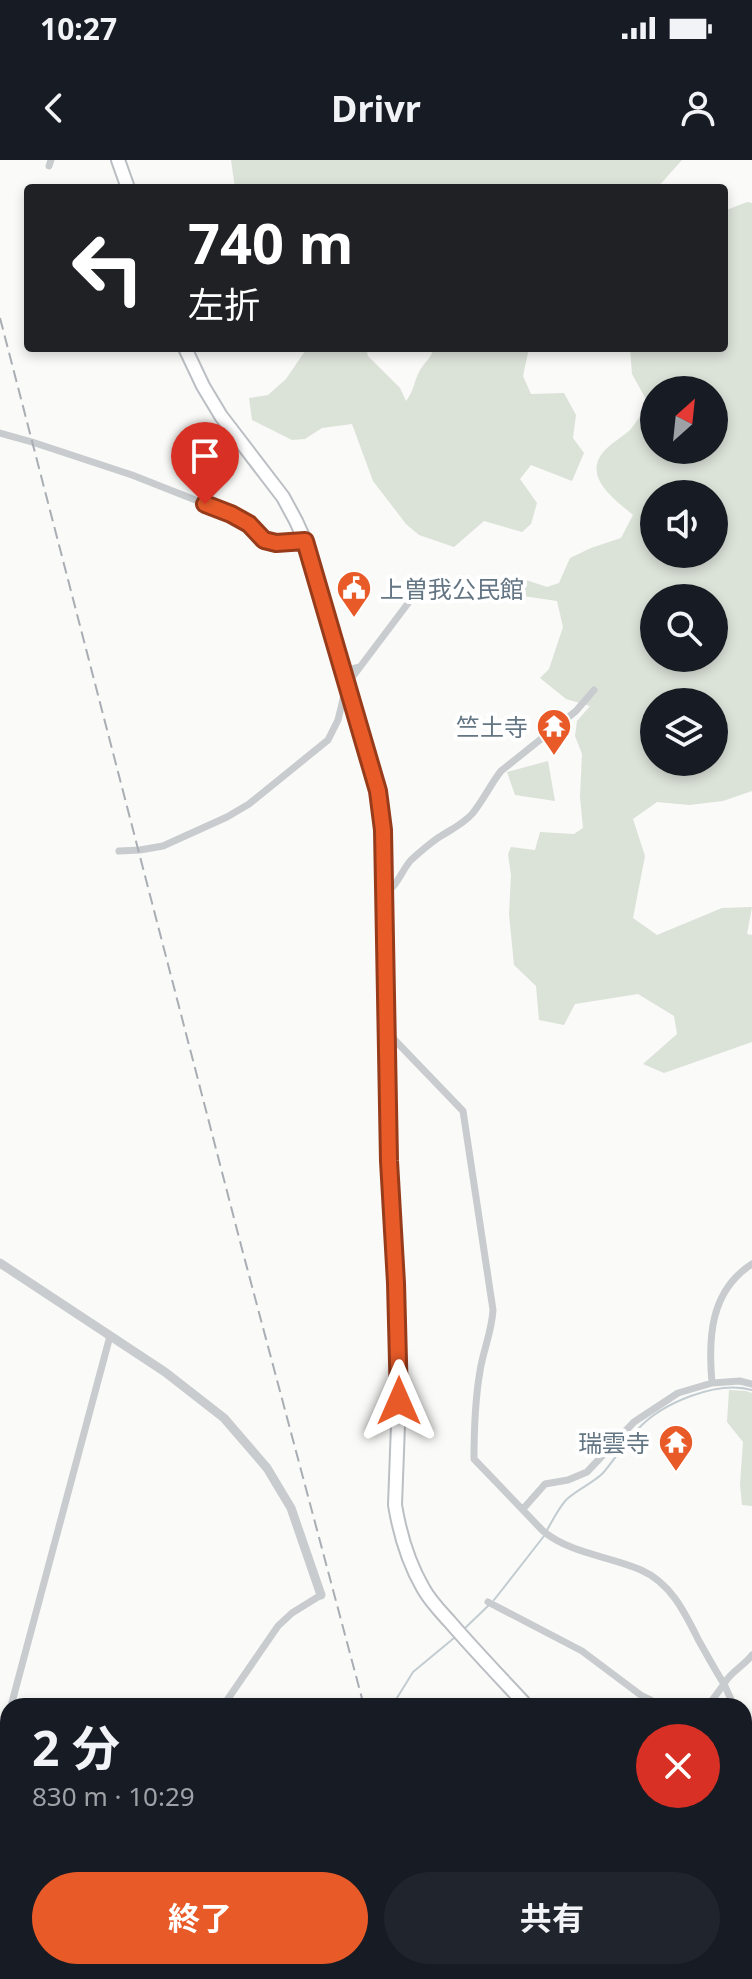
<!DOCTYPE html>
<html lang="ja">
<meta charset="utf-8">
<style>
body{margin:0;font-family:"Noto Sans","Noto Sans JP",sans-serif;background:#20242c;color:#f1f3f6;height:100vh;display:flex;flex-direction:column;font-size:30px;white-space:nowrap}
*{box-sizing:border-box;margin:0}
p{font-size:26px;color:#9ea1a6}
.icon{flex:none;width:44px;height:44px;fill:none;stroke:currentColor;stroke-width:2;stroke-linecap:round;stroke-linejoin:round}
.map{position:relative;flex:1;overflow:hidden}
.panel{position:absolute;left:0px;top:1538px;width:752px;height:282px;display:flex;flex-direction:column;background:#171b24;border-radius:24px 24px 0 0;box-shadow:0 4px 12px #0003}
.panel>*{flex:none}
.banner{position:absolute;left:24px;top:24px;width:704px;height:168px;border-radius:8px;box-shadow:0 4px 12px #0003;background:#202124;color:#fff;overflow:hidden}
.needle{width:52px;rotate:27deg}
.fabs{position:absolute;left:640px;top:216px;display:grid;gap:16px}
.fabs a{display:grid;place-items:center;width:88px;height:88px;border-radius:50%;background:#171b24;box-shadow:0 4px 12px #0003;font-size:40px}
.pin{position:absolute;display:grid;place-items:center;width:68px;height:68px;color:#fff;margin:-82px -34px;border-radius:50% 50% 50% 0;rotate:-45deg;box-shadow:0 0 8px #0007}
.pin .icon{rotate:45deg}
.me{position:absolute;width:88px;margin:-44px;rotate:0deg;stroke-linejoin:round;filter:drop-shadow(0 0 6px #0008)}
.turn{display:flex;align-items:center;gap:28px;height:168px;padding:0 32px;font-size:36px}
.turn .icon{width:104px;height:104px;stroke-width:2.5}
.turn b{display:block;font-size:56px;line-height:68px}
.round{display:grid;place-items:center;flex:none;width:84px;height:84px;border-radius:42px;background:#20242c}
.summary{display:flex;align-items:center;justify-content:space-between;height:136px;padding:0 32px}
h1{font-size:48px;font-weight:700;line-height:60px}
.cta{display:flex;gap:16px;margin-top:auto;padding:16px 32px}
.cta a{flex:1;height:92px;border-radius:48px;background:#e85b29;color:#fff;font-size:32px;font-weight:700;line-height:92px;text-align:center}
.cta a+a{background:#20242c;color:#f1f3f6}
.status{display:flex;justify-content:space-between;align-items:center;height:56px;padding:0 40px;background:#171b24;direction:ltr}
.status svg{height:22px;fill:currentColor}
header{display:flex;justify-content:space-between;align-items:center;height:104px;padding:0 32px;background:#171b24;font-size:36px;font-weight:700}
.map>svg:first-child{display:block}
</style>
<div class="status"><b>10:27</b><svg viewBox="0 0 49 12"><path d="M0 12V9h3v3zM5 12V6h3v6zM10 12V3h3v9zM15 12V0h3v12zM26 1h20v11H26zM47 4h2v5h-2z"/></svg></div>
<header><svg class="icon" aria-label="back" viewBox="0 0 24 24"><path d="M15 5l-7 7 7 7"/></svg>Drivr<svg class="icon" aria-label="person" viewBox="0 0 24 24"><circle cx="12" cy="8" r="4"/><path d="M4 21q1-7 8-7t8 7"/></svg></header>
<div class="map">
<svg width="752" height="1819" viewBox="0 0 752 1819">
<rect width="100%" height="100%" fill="#fafaf8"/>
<path fill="#dbe2d8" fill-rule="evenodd" d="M 231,0 L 682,0 L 657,28 L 235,28 Z
M 747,42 L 752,43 L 752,631 L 723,641 L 689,645 L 657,642 L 633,659 L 645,696 L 633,758 L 657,775 L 722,748 L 752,747 L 747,774 L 752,775 L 752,882 L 664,913 L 643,904 L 677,874 L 674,856 L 638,834 L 575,844 L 564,865 L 539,860 L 536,826 L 514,805 L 509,754 L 511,715 L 508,694 L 511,687 L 535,690 L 540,672 L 574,674 L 583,668 L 580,637 L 582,594 L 575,576 L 577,561 L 590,546 L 566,539 L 540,518 L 549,509 L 563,467 L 557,441 L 516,435 L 520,418 L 547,427 L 559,423 L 570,398 L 591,388 L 621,378 L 633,355 C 614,339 581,316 605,290 C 613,282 622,277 630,270 C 637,262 642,252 648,243 L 632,214 L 630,188 L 724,188 L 724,51 ZM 654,230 L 714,230 L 714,290 L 654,290 ZM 654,334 L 714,334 L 714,394 L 654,394 ZM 654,438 L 714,438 L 714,498 L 654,498 ZM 654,542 L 714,542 L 714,602 L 654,602 Z
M 307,188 L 366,188 L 368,196 L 400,228 L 406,241 C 414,231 414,221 420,210 C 425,201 432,198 433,188 L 529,188 L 523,216 L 531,234 L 564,233 L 576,255 L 573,278 L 584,293 L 572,321 L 531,305 L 520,319 L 537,343 L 531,364 L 522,372 L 484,361 L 454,387 L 419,375 L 406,364 L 373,321 L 352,264 L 322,268 L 305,279 L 292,280 L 252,260 L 249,238 L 268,235 L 286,219 Z
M 548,601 L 555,641 L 515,635 L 507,612 Z
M 729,1230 L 746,1231 L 752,1233 L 752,1346 L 742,1345 L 740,1324 L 743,1282 L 727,1262 Z"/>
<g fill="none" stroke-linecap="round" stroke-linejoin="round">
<path stroke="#c2ccd1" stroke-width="2" d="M 547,1370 C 553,1360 559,1347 567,1339 C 578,1329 593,1323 603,1313 C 615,1299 625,1282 638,1269 C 662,1243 717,1220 752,1230
M 494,1440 L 544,1376
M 462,1471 L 489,1445
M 392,1546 L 413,1512 L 454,1478
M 219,1812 L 226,1819"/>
<path stroke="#c2ccd1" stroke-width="14" d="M 0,1699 L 8,1720
M 41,1812 L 43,1819"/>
<g stroke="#bbbfc3" stroke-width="16">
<path id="primary" d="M 118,0 L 128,28
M 185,188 L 203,226 L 221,256 L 283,337 L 296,361 L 305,381 L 343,513
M 351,539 L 378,631 L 383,670 L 389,1001 L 400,1211 L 395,1345 C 400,1375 408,1402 423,1428 C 430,1441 441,1452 450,1462 C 475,1491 501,1518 527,1546
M 727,1812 L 730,1819"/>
</g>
<path stroke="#c8cccf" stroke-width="7" d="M 49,6 L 51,0
M 0,273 L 32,282 L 132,315 L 231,354 L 249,364 L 264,380 L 276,383 L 305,381
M 343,511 L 360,507 L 412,438 L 420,432 L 450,422
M 119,691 L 140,690 L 163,686 L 227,657 L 249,644 L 328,580 L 338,560 L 344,535 L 351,519 L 360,507
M 383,734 C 397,728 401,711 411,700 C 420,692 431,682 441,676 C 452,669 463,664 472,654 C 483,641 490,625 501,611 L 576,551 L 594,530
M 388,873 L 463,951 L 493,1150 C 492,1171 483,1191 480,1211 C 475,1240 474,1270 474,1299 L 543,1371 C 571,1394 609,1396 641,1410 C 671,1423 685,1453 699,1481 C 707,1495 715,1510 724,1524 L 708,1546
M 712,1223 C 708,1178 710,1131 752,1104
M 523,1349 L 545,1324 L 568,1320 L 587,1312 L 634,1262 L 678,1233 L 712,1223 L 740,1221 L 752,1224
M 488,1442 L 582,1491 L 642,1536 L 663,1546
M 11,1546 L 110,1176
M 223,1546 L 278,1466 L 292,1453 L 321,1435
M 682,1546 L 709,1544
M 734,1546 L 724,1524 C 730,1512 744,1506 752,1495
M 744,1566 L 752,1582
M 0,1585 L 8,1556
M 0,1640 L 8,1647
M 173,1812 L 178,1819
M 491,1812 L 504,1819
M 51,1819 L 61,1812"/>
<path stroke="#c8cccf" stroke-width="9" d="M 0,1103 L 165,1212 L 224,1258 L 267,1308 L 291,1348 L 321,1435
M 0,1783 L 8,1782"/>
<use href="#primary" stroke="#fff" stroke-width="12"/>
<path stroke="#a8aeb4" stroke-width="2" stroke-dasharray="12 6" stroke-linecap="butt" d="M 0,158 L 242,1089 L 364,1546
M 433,1812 L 435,1819"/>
<g stroke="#bbbfc3" stroke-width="16" stroke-linecap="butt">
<path id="primary-bridge" d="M 343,513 L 351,539"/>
</g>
<use href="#primary-bridge" stroke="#fff" stroke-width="12"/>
</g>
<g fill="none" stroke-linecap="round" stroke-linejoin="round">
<g stroke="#973b1b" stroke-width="20">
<path id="route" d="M 205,344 L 231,354 L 249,364 L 264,380 L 276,383 L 305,381 L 378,631 L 383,670 L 389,1001 L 396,1123 L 399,1241"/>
</g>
<use href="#route" stroke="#e85b29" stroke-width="14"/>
</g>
<defs>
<g id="civic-pin" transform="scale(1.8)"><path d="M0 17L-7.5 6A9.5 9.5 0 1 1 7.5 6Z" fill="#e85b29" stroke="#fff"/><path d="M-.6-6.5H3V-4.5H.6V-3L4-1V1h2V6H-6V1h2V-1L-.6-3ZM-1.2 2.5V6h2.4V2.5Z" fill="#fff"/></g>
<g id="temple-pin" transform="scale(1.8)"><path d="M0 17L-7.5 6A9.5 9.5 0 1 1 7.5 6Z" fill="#e85b29" stroke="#fff"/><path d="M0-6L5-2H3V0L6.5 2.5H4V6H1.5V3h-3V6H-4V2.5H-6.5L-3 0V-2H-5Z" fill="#fff"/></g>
</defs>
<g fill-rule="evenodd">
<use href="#civic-pin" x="354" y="428"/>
<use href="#temple-pin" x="554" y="566"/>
<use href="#temple-pin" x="676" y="1282"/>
</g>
<g text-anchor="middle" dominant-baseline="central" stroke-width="8" stroke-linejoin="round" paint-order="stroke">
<g font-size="24" fill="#647583" stroke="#fff" text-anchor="end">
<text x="380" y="428" text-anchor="start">上曽我公民館</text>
<text x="528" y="566">竺土寺</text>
<text x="650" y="1282">瑞雲寺</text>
</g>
</g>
</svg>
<div class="fabs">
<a><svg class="needle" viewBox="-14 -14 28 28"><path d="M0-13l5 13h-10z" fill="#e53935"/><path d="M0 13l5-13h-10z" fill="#9ea1a6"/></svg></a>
<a><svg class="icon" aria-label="sound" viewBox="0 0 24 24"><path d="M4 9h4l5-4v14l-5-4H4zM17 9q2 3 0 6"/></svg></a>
<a><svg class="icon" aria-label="search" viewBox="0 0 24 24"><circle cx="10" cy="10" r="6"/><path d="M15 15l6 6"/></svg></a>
<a><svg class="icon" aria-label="layers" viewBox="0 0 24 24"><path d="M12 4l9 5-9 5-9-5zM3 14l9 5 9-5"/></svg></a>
</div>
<div class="pin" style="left:205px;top:344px;background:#d93025"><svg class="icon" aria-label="arrive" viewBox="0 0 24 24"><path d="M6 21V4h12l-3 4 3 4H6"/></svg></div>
<svg class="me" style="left:399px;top:1241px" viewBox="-20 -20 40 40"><path d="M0-17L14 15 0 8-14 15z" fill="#e85b29" stroke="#fff" stroke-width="4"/></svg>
<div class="banner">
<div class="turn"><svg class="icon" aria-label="left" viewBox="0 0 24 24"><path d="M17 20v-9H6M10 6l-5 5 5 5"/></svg><div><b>740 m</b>左折</div></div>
</div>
<section class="panel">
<div class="summary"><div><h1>2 分</h1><p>830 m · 10:29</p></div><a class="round" style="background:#d93025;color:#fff"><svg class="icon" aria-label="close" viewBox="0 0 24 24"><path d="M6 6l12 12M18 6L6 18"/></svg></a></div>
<div class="cta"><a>終了</a><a>共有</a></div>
</section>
</div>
